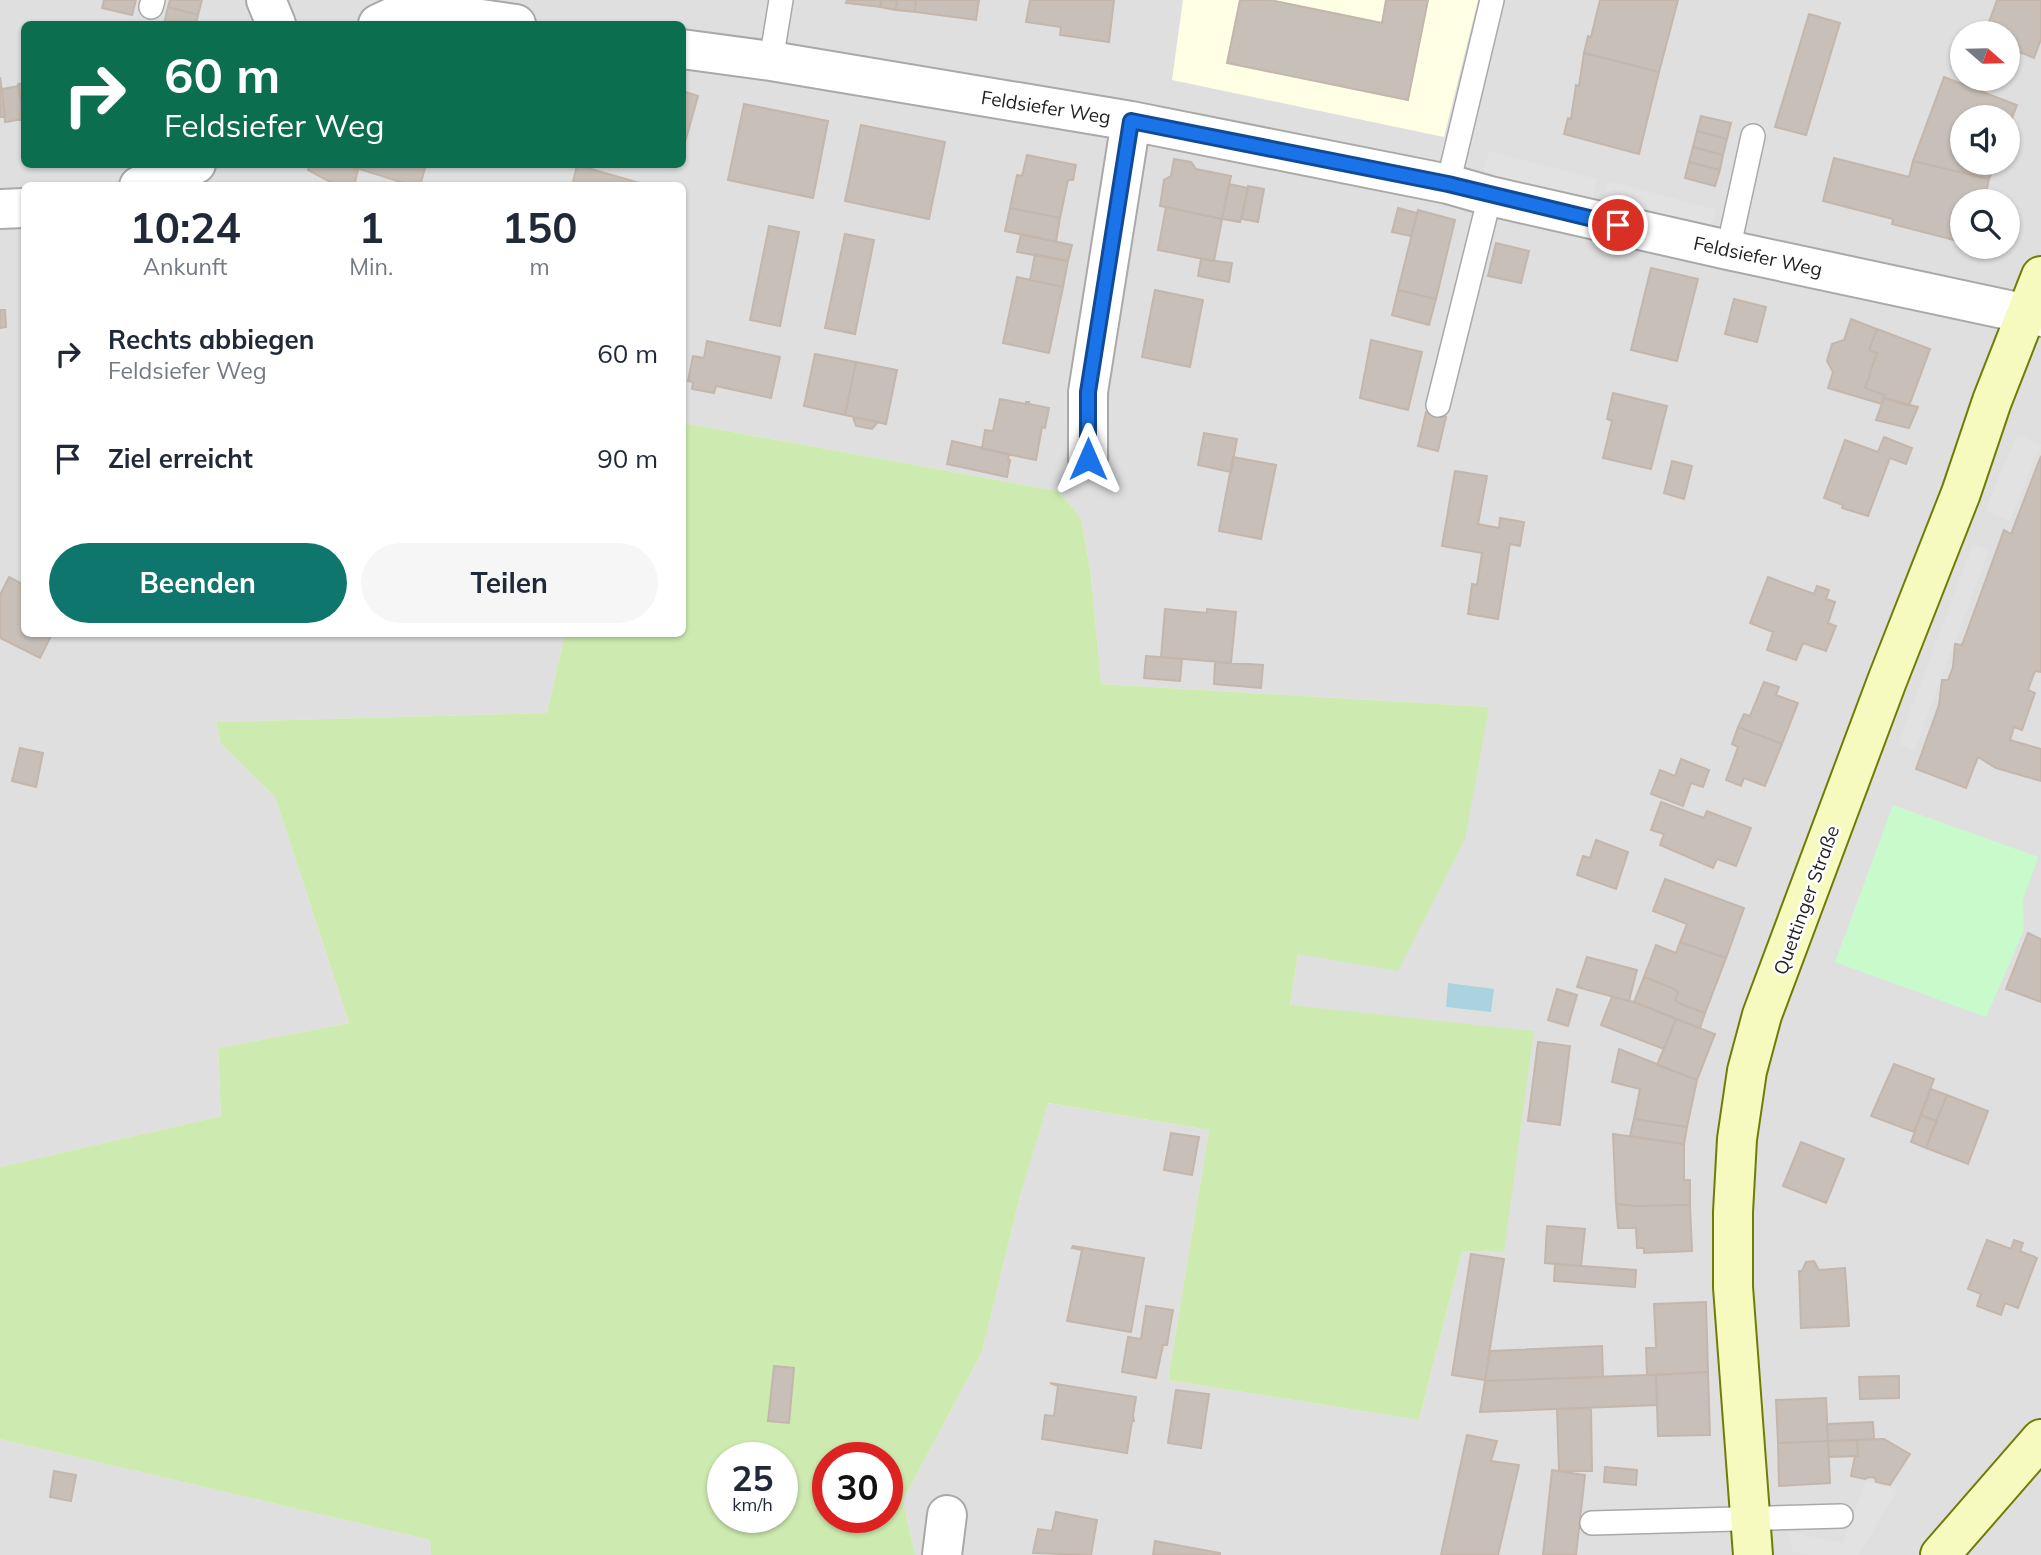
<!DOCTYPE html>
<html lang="de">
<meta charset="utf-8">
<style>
body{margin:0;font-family:Mulish,sans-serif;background:#f6f6f7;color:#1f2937;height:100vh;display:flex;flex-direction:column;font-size:26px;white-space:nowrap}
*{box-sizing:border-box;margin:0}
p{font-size:23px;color:#747a83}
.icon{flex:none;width:38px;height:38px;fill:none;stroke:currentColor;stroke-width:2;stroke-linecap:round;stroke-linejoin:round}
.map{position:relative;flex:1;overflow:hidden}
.sheet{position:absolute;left:21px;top:182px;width:665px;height:455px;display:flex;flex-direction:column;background:#fff;border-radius:10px;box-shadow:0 2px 5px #0004}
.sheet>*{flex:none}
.top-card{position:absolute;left:21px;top:21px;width:665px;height:147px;border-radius:10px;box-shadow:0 2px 5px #0004;background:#0b6e4f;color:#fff;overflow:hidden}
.needle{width:46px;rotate:110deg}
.tools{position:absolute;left:1950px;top:21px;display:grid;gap:14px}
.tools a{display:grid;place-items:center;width:70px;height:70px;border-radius:50%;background:#fff;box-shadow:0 2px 5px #0004;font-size:35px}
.speed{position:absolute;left:707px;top:1442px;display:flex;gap:14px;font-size:35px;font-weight:700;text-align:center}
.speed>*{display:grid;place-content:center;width:91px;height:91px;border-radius:50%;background:#fff;box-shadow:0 2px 5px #0004;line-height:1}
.speed small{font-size:18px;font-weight:400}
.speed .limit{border:10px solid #d22;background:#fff;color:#111}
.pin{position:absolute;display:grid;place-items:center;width:60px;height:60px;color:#fff;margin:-30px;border:4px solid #fff;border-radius:50%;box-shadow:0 2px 7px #0007}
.me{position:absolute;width:77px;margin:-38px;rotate:0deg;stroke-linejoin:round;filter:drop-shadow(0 0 5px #0008)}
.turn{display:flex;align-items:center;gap:24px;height:147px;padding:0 28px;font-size:32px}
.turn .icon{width:91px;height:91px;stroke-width:2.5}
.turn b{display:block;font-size:49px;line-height:60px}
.eta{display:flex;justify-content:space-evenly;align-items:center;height:119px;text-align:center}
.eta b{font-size:42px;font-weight:700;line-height:49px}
.primary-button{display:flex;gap:14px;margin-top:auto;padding:14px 28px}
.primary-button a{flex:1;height:80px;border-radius:42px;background:#0f766e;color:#fff;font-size:28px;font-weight:700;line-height:80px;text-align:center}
.primary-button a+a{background:#f6f6f7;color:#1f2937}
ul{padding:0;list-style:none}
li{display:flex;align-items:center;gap:21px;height:105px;padding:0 28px}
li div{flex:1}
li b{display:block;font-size:26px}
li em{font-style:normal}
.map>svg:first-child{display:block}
</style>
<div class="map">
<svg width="2041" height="1555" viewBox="0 0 2041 1555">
<rect width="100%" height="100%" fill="#f2efe9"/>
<path fill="#e0dfdf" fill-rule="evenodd" d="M 0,0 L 2041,0 L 2041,1555 L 915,1555 L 903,1500 L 982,1352 L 1020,1196 L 1047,1103 L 1209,1130 L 1168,1380 L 1419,1420 L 1462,1251 L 1504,1252 L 1290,1005 L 1298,954 L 1489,707 L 1101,684 L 1091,575 L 1081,518 L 1058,491 L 683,423 L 682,186 L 24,186 L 24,634 L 565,634 L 547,713 L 216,722 L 221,744 L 275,797 L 349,1023 L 218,1048 L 221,1116 L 0,1167 ZM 24,24 L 682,24 L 682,164 L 24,164 ZM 1962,33 L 2007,33 L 2007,79 L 1962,79 ZM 1962,117 L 2007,117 L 2007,163 L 1962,163 ZM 1962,201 L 2007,201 L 2007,247 L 1962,247 Z
M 0,1439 L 430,1540 L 431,1555 L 0,1555 Z"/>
<path fill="#ffffe5" d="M 1183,0 L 1478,0 L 1444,137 L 1172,80 Z"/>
<path fill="#cdebb0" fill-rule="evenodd" d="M 683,423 L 1058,491 L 1081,518 L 1091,575 L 1101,684 L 1489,707 L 1465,839 L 1398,971 L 1298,954 L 1290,1005 L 1534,1031 L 1504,1252 L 1462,1251 L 1419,1420 L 1168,1380 L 1209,1130 L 1048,1103 L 1020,1196 L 982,1352 L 903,1500 L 915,1555 L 431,1555 L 430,1540 L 0,1439 L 0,1167 L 221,1116 L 218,1048 L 349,1023 L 275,797 L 221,744 L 216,722 L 547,713 L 565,634 L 682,634 ZM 723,1458 L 782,1458 L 782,1517 L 723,1517 ZM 828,1458 L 887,1458 L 887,1517 L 828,1517 Z"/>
<path fill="#c8facc" d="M 1893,805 L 2038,857 L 2023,900 L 2024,930 L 1986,1017 L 1835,962 Z"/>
<path fill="#e2e2e2" d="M 1489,151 L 1597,179 L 1591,205 L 1482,178 Z
M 1609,181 L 1716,210 L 1709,234 L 1601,208 Z
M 2017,434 L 2041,445 L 2010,521 L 1985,511 Z
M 1973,544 L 1989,550 L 1914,751 L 1898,744 Z
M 1866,1481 L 1898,1490 L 1858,1555 L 1813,1555 L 1792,1551 L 1789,1532 L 1843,1543 Z"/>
<path fill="#aad3df" d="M 1448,983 L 1494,989 L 1491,1012 L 1446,1007 Z"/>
<path fill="#c7bfb8" stroke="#c4b6ab" stroke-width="2" d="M 104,0 L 136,0 L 132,15 L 102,8 Z
M 170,0 L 202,0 L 198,15 L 168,7 Z
M 847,0 L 881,0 L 880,7 L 846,3 Z
M 881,0 L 897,0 L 896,10 L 880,7 Z
M 897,0 L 916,0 L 915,12 L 896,10 Z
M 916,0 L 979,0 L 976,20 L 915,12 Z
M 1030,0 L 1114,0 L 1109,42 L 1060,35 L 1061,27 L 1026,22 Z
M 1240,0 L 1270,0 L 1382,23 L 1386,0 L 1428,0 L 1408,100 L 1227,63 Z
M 1600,0 L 1678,0 L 1659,72 L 1584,53 L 1588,36 L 1591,37 Z
M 1997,0 L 2041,0 L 2041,39 L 2034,58 L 2007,47 L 2007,33 L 1985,33 Z
M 168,7 L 198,15 L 196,24 L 164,24 Z
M 1809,14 L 1840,23 L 1806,135 L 1775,127 Z
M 1584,53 L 1659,72 L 1639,154 L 1564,134 L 1568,118 L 1571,119 L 1576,85 L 1579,86 Z
M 0,77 L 5,116 L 0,117 Z
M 1944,77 L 2017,105 L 2007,131 L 2007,117 L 1962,117 L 1962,163 L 1995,163 L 1989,179 L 1913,161 Z
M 24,83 L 24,122 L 18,84 Z
M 19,86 L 24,119 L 5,122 L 2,89 Z
M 682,91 L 698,96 L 682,153 Z
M 744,104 L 828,121 L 813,198 L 728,180 Z
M 1701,116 L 1731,123 L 1727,139 L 1697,131 Z
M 861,125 L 945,142 L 929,219 L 845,201 Z
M 1697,131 L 1727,139 L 1723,155 L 1693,147 Z
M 1693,147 L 1723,155 L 1720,170 L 1689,162 Z
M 1027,155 L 1076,165 L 1073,180 L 1068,180 L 1060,218 L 1010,208 L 1017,175 L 1022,176 Z
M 1834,158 L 1909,177 L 1913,161 L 1989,179 L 1985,197 L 1991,198 L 1991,201 L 1962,201 L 1962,236 L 1955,234 L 1954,240 L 1892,224 L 1893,219 L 1823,201 Z
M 1174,159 L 1191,162 L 1196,169 L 1231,176 L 1222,219 L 1160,206 L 1164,180 L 1171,176 Z
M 1689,162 L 1720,170 L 1715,186 L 1685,178 Z
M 310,164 L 344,164 L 358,170 L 354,186 L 338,186 L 308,170 Z
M 344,164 L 426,164 L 420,186 L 413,186 Z
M 577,165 L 650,186 L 572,186 Z
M 1229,184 L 1248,188 L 1240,222 L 1222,219 Z
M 1248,186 L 1264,189 L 1258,222 L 1242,219 Z
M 1166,207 L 1222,219 L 1214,261 L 1158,250 Z
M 1010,208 L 1060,218 L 1056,242 L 1005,231 Z
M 1398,208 L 1417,213 L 1411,236 L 1392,232 Z
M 1418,210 L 1455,220 L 1436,299 L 1398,290 Z
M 769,226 L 799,232 L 780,326 L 750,320 Z
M 845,234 L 874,240 L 855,334 L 825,328 Z
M 1021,234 L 1072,245 L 1068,261 L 1017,252 Z
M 1496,243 L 1529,251 L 1521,283 L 1488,276 Z
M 1035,254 L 1068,261 L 1063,287 L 1030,280 Z
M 1201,259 L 1232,263 L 1229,282 L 1198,276 Z
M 1651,268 L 1698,279 L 1677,361 L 1631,350 Z
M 1017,277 L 1063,287 L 1049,353 L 1003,343 Z
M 1155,290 L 1203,300 L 1190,367 L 1142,357 Z
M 1398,290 L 1436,299 L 1429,325 L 1392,315 Z
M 1734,299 L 1766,307 L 1757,342 L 1725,334 Z
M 0,310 L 5,310 L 6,327 L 0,328 Z
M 1851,319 L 1877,329 L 1869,350 L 1877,353 L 1865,388 L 1885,395 L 1882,404 L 1828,388 L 1833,372 L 1827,361 L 1832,344 L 1844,340 Z
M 1877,329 L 1930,349 L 1909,406 L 1884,398 L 1885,395 L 1865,388 L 1877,353 L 1869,350 Z
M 1371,340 L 1422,352 L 1408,410 L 1360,398 Z
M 707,341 L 780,357 L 771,398 L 716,386 L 714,393 L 692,389 L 693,382 L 688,381 L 693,356 L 704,358 Z
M 815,354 L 856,362 L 845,415 L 804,406 Z
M 856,362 L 897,370 L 886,424 L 845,415 Z
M 1613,393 L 1667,406 L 1651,469 L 1603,458 L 1612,421 L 1607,419 Z
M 1884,398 L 1918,407 L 1909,428 L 1876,420 Z
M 1000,399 L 1026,404 L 1026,402 L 1029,402 L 1029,404 L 1049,408 L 1045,428 L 1042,427 L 1036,460 L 982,449 L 985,430 L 993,431 Z
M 1426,412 L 1446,417 L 1438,451 L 1418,446 Z
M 853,417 L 878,422 L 872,429 L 856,426 Z
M 1204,433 L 1237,439 L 1231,472 L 1198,465 Z
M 1884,437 L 1912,448 L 1906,464 L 1890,458 L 1868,516 L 1842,508 L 1843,505 L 1824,498 L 1845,440 L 1878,452 Z
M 952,441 L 1009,454 L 1008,460 L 1010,460 L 1007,477 L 947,464 Z
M 2041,456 L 2041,672 L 2035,671 L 2028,690 L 2035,693 L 2022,730 L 2014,727 L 2010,740 L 2041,749 L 2041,781 L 1996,768 L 1978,757 L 1966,788 L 1916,769 L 1939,705 L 1942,680 L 1948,680 L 1953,667 L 1955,644 L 1962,645 L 2004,530 L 2011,534 Z
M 1233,457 L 1276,465 L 1261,539 L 1219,531 Z
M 1672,461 L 1692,466 L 1684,499 L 1664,493 Z
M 1455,471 L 1487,476 L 1478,524 L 1499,528 L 1500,518 L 1524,522 L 1520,546 L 1510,544 L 1498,619 L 1468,614 L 1472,584 L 1477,585 L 1482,553 L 1442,546 Z
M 9,577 L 24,585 L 24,634 L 52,634 L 40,658 L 0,638 L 0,595 Z
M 1768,577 L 1814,594 L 1817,586 L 1829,590 L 1826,599 L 1835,602 L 1828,623 L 1836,626 L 1826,651 L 1803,643 L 1796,660 L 1767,650 L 1773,632 L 1750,623 Z
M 1165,609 L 1207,613 L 1207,609 L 1236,612 L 1231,663 L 1161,657 Z
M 1146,656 L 1182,659 L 1180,681 L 1144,678 Z
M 1215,662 L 1263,665 L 1261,688 L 1214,684 Z
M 1764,682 L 1779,687 L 1776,695 L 1798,703 L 1782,744 L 1738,727 L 1744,714 L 1750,716 Z
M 1738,727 L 1782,744 L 1765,786 L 1744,778 L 1741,786 L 1726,780 L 1738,747 L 1732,744 Z
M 20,748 L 43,753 L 36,787 L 12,781 Z
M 1681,759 L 1709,770 L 1703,787 L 1691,783 L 1683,806 L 1651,794 L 1660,770 L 1675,776 Z
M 1661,802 L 1704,818 L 1707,811 L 1751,828 L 1736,866 L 1717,859 L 1713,868 L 1660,845 L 1664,834 L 1651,830 Z
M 1596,840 L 1628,852 L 1616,889 L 1577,875 L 1583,856 L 1590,858 Z
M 1665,879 L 1744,908 L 1726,958 L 1680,942 L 1687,924 L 1653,911 Z
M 2028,933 L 2041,939 L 2041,1002 L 2006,989 Z
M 1680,942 L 1726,958 L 1705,1013 L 1683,1005 L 1675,1000 L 1678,992 L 1672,988 L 1644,977 L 1656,945 L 1676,953 Z
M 1587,957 L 1637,970 L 1629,1001 L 1577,987 Z
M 1644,977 L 1672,988 L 1678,992 L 1675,1000 L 1683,1005 L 1705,1013 L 1700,1028 L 1634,1002 Z
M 1557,989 L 1577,995 L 1568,1026 L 1548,1020 Z
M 1612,997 L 1634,1002 L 1676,1019 L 1664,1049 L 1601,1025 Z
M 1676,1019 L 1715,1034 L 1697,1080 L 1657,1065 Z
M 1538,1042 L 1570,1046 L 1560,1125 L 1528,1121 Z
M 1619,1049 L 1697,1080 L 1687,1127 L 1634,1119 L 1640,1089 L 1612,1082 Z
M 1894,1064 L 1934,1079 L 1914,1132 L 1871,1116 Z
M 1931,1089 L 1947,1095 L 1936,1121 L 1921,1115 Z
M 1947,1095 L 1988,1111 L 1968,1164 L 1926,1148 Z
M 1921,1115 L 1936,1121 L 1926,1148 L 1911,1142 Z
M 1634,1119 L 1687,1127 L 1684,1144 L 1630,1136 Z
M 1171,1133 L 1199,1137 L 1192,1175 L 1164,1170 Z
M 1613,1134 L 1684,1144 L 1684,1180 L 1690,1180 L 1690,1205 L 1636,1206 L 1616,1204 Z
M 1801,1142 L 1844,1159 L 1826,1203 L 1783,1186 Z
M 1616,1204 L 1636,1206 L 1690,1205 L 1692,1251 L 1644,1253 L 1644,1248 L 1637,1248 L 1636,1228 L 1618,1228 Z
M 1547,1226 L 1585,1229 L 1581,1266 L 1545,1263 Z
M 1987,1240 L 2011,1249 L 2014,1240 L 2023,1243 L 2020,1251 L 2037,1258 L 2018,1308 L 2005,1303 L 2001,1315 L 1977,1306 L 1981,1294 L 1968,1289 Z
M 1073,1246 L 1144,1258 L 1131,1332 L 1067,1321 L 1082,1250 L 1072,1248 Z
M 1471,1254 L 1504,1259 L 1485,1380 L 1452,1375 Z
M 1814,1261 L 1819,1270 L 1845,1268 L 1849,1326 L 1801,1328 L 1799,1271 L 1802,1271 L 1806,1262 Z
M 1555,1264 L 1636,1270 L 1635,1287 L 1554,1281 Z
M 1706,1302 L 1708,1372 L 1647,1375 L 1646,1348 L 1656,1348 L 1654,1304 Z
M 1146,1306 L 1173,1310 L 1167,1345 L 1163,1345 L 1156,1378 L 1122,1372 L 1128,1337 L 1141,1339 Z
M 1602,1346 L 1603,1377 L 1485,1381 L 1490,1351 Z
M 774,1366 L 794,1368 L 789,1423 L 768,1421 Z
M 1708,1372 L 1710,1435 L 1658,1436 L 1656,1375 Z
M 1647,1375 L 1656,1375 L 1657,1405 L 1480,1412 L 1485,1381 Z
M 1899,1376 L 1899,1398 L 1860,1399 L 1859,1377 Z
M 1050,1383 L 1136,1397 L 1133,1416 L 1134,1421 L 1132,1421 L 1127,1453 L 1042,1439 L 1045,1415 L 1054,1416 L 1058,1386 Z
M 1176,1390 L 1209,1394 L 1201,1448 L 1168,1443 Z
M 1826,1398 L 1828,1441 L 1778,1443 L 1776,1400 Z
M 1591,1408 L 1592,1471 L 1559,1471 L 1557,1409 Z
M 1873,1422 L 1874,1439 L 1828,1441 L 1827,1424 Z
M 1467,1435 L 1497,1441 L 1491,1461 L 1519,1465 L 1498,1555 L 1441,1555 Z
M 1884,1439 L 1910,1454 L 1890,1485 L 1876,1482 L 1875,1478 L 1869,1477 L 1865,1479 L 1851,1476 L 1855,1456 L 1858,1456 L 1857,1440 Z
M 1857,1440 L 1858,1456 L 1829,1457 L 1828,1441 Z
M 1828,1441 L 1830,1483 L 1779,1486 L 1778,1443 Z
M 1605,1467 L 1637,1470 L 1636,1485 L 1604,1482 Z
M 1552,1470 L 1585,1475 L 1576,1555 L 1543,1555 Z
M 54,1471 L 76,1475 L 71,1501 L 50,1497 Z
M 1056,1512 L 1097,1520 L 1091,1555 L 1033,1553 L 1038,1529 L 1052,1531 Z
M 1155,1541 L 1220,1553 L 1220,1555 L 1153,1555 Z"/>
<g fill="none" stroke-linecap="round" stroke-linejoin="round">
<g stroke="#a9a9a9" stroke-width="26">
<path id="lane" d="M 151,7 L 153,0
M 771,61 L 781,0
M 1448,184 L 1492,0
M 1728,250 L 1753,136
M 1438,405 L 1490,196
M 1592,1523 L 1841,1516"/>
</g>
<g stroke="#a9a9a9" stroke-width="42">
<path id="street" d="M 266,0 L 276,24
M 378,24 L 410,9 L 516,24
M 682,49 L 771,61 L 1131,121 L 1448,184 L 1490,196 L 1728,250 L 2041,317
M 139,186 L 196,164
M 0,209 L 24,208
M 1088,459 L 1088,392 L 1131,121
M 942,1555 L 947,1515"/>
</g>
<g stroke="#707d05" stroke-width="42">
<path id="secondary" d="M 1753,1555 L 1733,1287 L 1733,1212 L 1737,1139 L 1747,1071 L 1762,1015 L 1887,681 L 1961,493 L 1992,401 L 2041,276
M 1940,1555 L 2041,1439"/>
</g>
<use href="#lane" stroke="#fff" stroke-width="23"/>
<use href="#street" stroke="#fff" stroke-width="38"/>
<use href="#secondary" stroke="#f7fabf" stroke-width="38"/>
</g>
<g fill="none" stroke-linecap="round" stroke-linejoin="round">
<g stroke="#114b97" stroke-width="18">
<path id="route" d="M 1088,459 L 1088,392 L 1131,121 L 1448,184 L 1618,225"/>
</g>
<use href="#route" stroke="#1a73e8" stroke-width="12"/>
</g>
<g text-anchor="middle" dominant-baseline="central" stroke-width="5" stroke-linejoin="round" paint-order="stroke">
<g font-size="19" fill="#222" stroke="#fff">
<text transform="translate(1046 107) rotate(9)">Feldsiefer Weg</text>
<text transform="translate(1758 256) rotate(12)">Feldsiefer Weg</text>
<text transform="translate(1806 900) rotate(-70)">Quettinger Straße</text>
</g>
</g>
</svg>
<div class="tools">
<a><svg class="needle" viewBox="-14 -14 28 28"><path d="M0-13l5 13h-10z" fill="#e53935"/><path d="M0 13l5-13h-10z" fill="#747a83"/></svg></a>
<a><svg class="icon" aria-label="sound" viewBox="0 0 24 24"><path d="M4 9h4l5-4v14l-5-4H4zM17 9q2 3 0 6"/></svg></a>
<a><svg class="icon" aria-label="search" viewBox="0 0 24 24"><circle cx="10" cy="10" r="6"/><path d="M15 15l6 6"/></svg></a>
</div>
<div class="speed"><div>25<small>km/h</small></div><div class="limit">30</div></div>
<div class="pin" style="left:1618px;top:225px;background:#d93025"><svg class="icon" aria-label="arrive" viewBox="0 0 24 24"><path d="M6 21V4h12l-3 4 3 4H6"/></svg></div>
<svg class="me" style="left:1088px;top:459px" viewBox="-20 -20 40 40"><path d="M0-17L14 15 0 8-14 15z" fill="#1a73e8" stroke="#fff" stroke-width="4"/></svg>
<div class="top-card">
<div class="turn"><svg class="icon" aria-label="right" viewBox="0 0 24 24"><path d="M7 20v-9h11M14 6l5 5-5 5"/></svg><div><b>60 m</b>Feldsiefer Weg</div></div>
</div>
<section class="sheet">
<div class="eta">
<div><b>10:24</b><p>Ankunft</p></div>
<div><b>1</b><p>Min.</p></div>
<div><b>150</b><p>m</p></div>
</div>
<ul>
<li><svg class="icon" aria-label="right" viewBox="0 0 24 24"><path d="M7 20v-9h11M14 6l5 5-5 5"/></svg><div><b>Rechts abbiegen</b><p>Feldsiefer Weg</p></div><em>60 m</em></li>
<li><svg class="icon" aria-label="arrive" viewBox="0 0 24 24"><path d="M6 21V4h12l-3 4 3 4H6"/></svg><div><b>Ziel erreicht</b></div><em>90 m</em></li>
</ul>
<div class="primary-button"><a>Beenden</a><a>Teilen</a></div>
</section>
</div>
